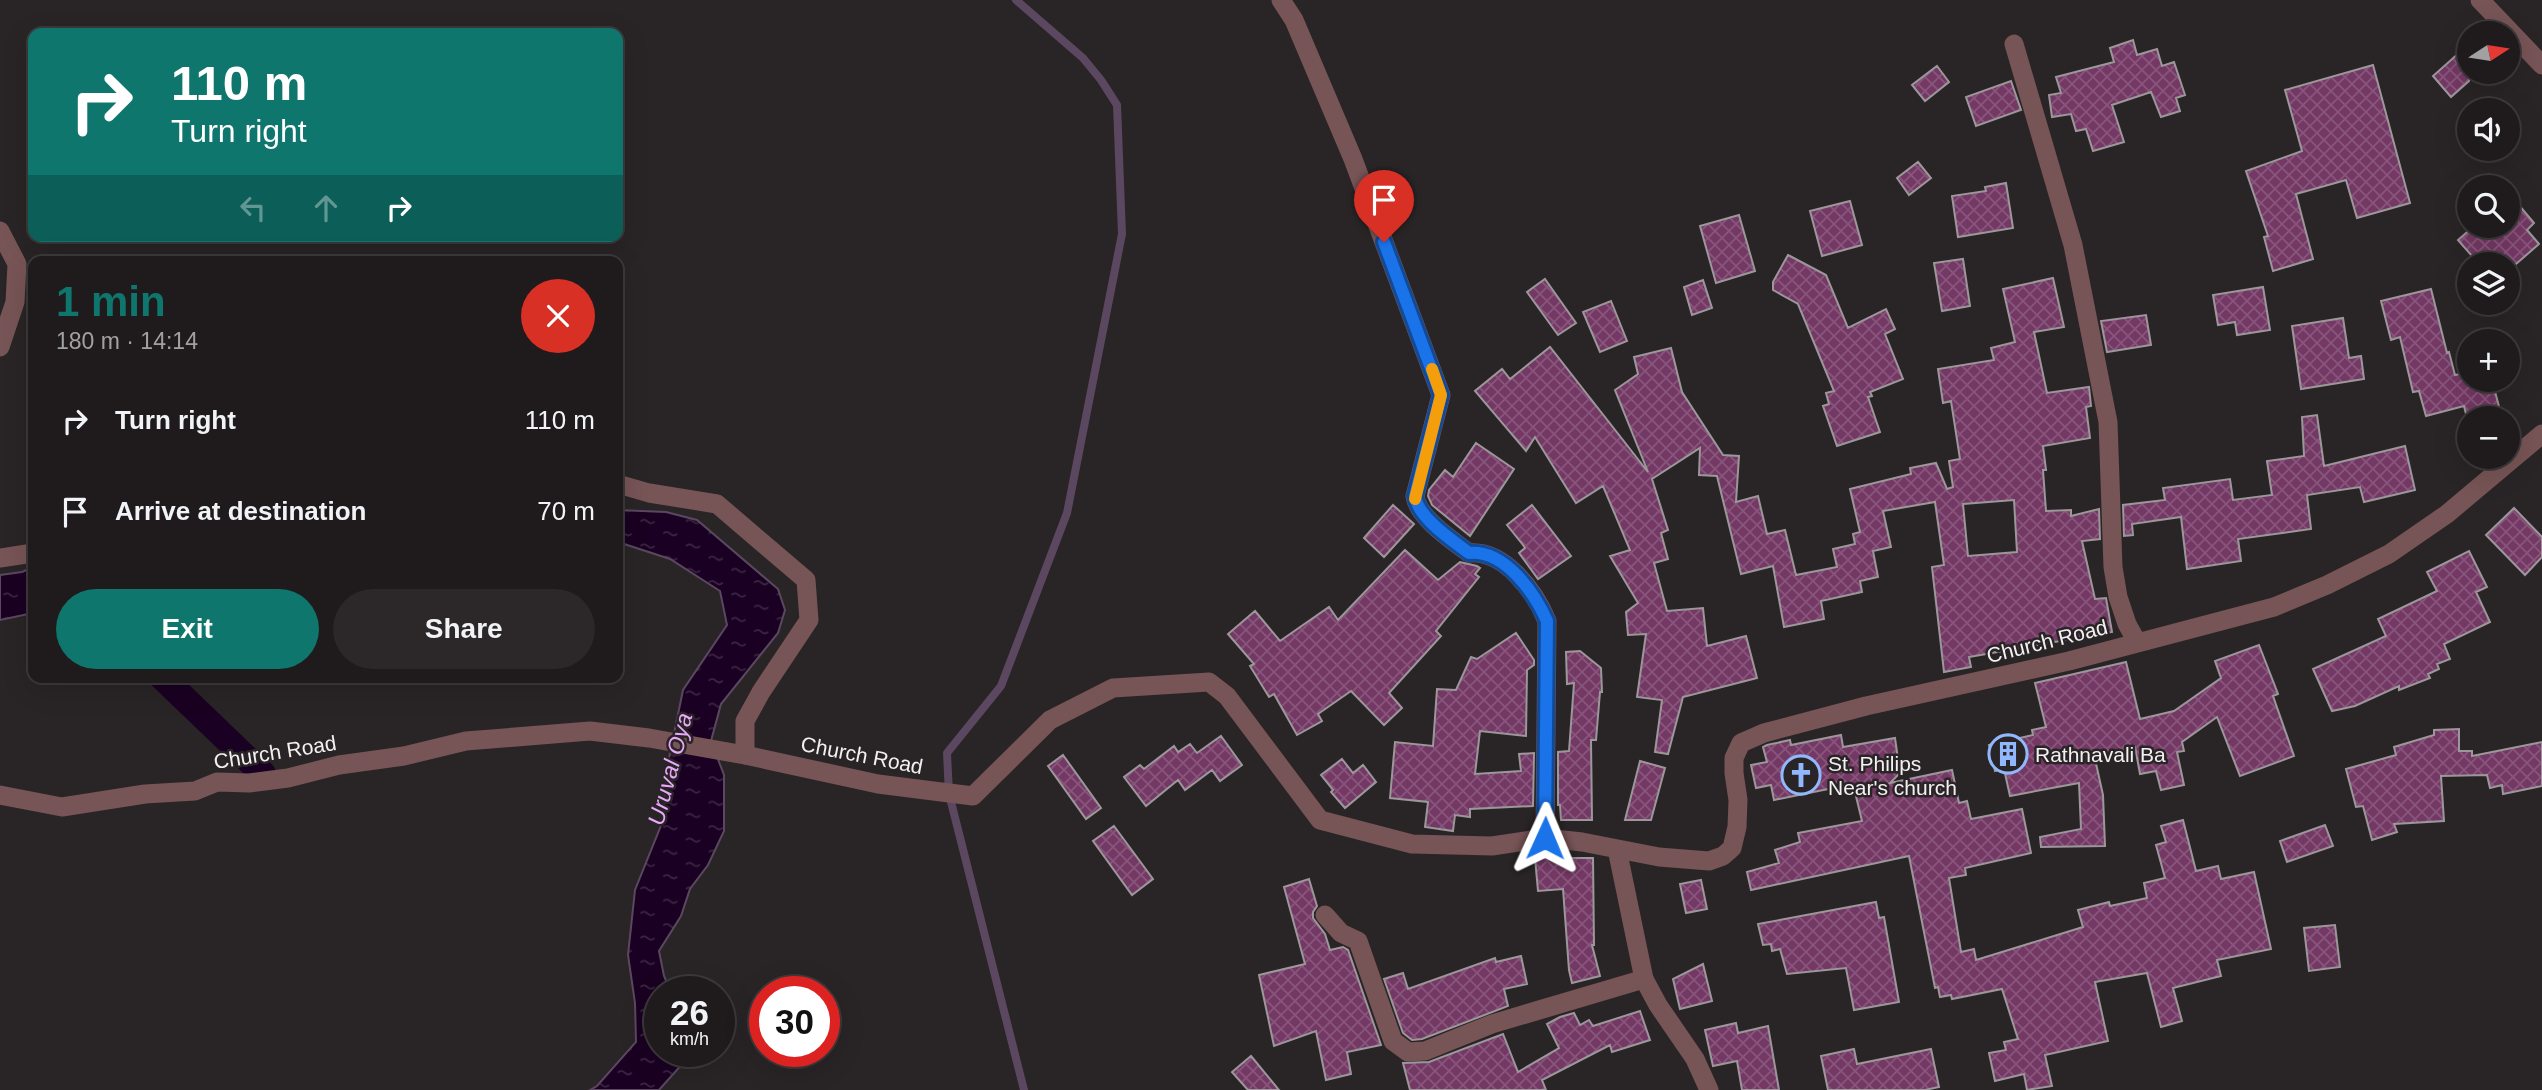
<!DOCTYPE html>
<meta charset="utf-8">
<style>
body{margin:0;font-family:Helvetica,sans-serif;background:#2c2829;color:#f1f3f6;height:100vh;display:flex;flex-direction:column;font-size:26px;white-space:nowrap}
*{box-sizing:border-box;margin:0}
p{font-size:23px;color:#a1a1a3}
.icon{flex:none;width:38px;height:38px;fill:none;stroke:currentColor;stroke-width:2;stroke-linecap:round;stroke-linejoin:round}
.map{position:relative;flex:1;overflow:hidden}
.sheet{position:absolute;left:28px;top:256px;width:595px;height:427px;display:flex;flex-direction:column;background:#1f1b1c;border-radius:14px;box-shadow:0 7px 28px #0002,0 0 0 2px #3c393b}
.sheet>*{flex:none}
.banner{position:absolute;left:28px;top:28px;width:595px;height:214px;border-radius:14px;box-shadow:0 7px 28px #0002,0 0 0 2px #3c393b;background:#0f766e;color:#fff;overflow:hidden}
.needle{width:46px;rotate:78deg}
.controls{position:absolute;left:2457px;top:21px;display:grid;gap:14px}
.controls a{display:grid;place-items:center;width:63px;height:63px;border-radius:50%;background:#1f1b1c;box-shadow:0 7px 28px #0002,0 0 0 2px #3c393b;font-size:35px}
.speed{position:absolute;left:644px;top:976px;display:flex;gap:14px;font-size:35px;font-weight:700;text-align:center}
.speed>*{display:grid;place-content:center;width:91px;height:91px;border-radius:50%;background:#1f1b1c;box-shadow:0 7px 28px #0002,0 0 0 2px #3c393b;line-height:1}
.speed small{font-size:18px;font-weight:400}
.speed .limit{border:10px solid #d22;background:#fff;color:#111}
.pin{position:absolute;display:grid;place-items:center;width:60px;height:60px;color:#fff;margin:-72px -30px;border-radius:50% 50% 50% 0;rotate:-45deg;box-shadow:0 0 7px #0007}
.pin .icon{rotate:45deg}
.me{position:absolute;width:77px;margin:-38px;rotate:1deg;stroke-linejoin:round;filter:drop-shadow(0 0 5px #0008)}
.turn{display:flex;align-items:center;gap:24px;height:147px;padding:0 28px;font-size:32px}
.turn .icon{width:91px;height:91px;stroke-width:2.5}
.turn b{display:block;font-size:49px;line-height:60px}
.lanes{display:flex;align-items:center;height:66px;padding:0 28px;background:#0003;justify-content:center;gap:35px;direction:ltr}
.lanes .off{opacity:.35}
.round{display:grid;place-items:center;flex:none;width:74px;height:74px;border-radius:37px;background:#2c2829}
.headline{display:flex;align-items:center;justify-content:space-between;height:119px;padding:0 28px}
h1{font-size:42px;font-weight:600;line-height:52px;color:#0f766e}
.button{display:flex;gap:14px;margin-top:auto;padding:14px 28px}
.button a{flex:1;height:80px;border-radius:42px;background:#0f766e;color:#fff;font-size:28px;font-weight:600;line-height:80px;text-align:center}
.button a+a{background:#2c2829;color:#f1f3f6}
ul{padding:0;list-style:none}
li{display:flex;align-items:center;gap:21px;height:91px;padding:0 28px}
li div{flex:1}
li b{display:block;font-size:26px}
li em{font-style:normal}
.map>svg:first-child{display:block}
</style>
<div class="map">
<svg width="2542" height="1090" viewBox="0 0 2542 1090">
<defs>
<pattern id="water-ripples" width="26" height="14" patternUnits="userSpaceOnUse" patternTransform="scale(1.75)"><rect width="26" height="14" fill="#1a0022"/><path d="M2 4q2-2 4 0t4 0M15 11q2-2 4 0t4 0" fill="none" stroke="#3c2643"/></pattern>
<pattern id="building-cross-hatch" width="8" height="8" patternUnits="userSpaceOnUse" patternTransform="scale(1.75)"><rect width="8" height="8" fill="#743864"/><path d="M0 0l8 8M0 8l8-8" fill="none" stroke="#88557b"/></pattern>
</defs>
<rect width="100%" height="100%" fill="#292425"/>
<path fill="url(#water-ripples)" stroke="#5b4860" stroke-width="2" d="M 618,510 L 666,512 L 697,520 L 778,589 L 785,610 L 778,633 L 721,704 L 711,741 L 724,775 L 724,831 L 708,865 L 690,889 L 681,916 L 659,951 L 664,976 L 671,992 L 660,992 L 660,1052 L 684,1052 L 684,1062 L 659,1090 L 590,1090 L 597,1086 L 636,1042 L 635,1003 L 628,955 L 635,890 L 662,823 L 668,763 L 683,690 L 727,625 L 720,591 L 670,559 L 618,542 Z
M 33,567 L 33,613 L 0,620 L 0,575 L 22,572 Z"/>
<g fill="none" stroke-linecap="round" stroke-linejoin="round">
<path stroke="#5b4860" stroke-width="8" d="M 1016,0 L 1083,58 L 1101,80 L 1117,105 L 1122,234 L 1067,513 L 1001,686 L 947,753 L 949,794 L 1024,1090"/>
<path stroke="#1a0022" stroke-width="26" d="M 162,677 L 263,774"/>
</g>
<path fill="url(#building-cross-hatch)" stroke="#9c979a" stroke-width="2" fill-rule="evenodd" d="M 2133,40 L 2137,55 L 2157,49 L 2162,66 L 2174,62 L 2185,95 L 2176,98 L 2180,111 L 2161,117 L 2151,92 L 2112,105 L 2124,142 L 2093,151 L 2086,129 L 2076,131 L 2071,114 L 2052,117 L 2049,95 L 2061,93 L 2056,77 L 2114,62 L 2110,48 Z
M 2469,44 L 2469,81 L 2451,97 L 2433,76 Z
M 2373,65 L 2410,203 L 2357,218 L 2346,180 L 2296,194 L 2313,259 L 2273,271 L 2264,237 L 2268,236 L 2246,171 L 2302,151 L 2285,90 Z
M 1937,66 L 1949,82 L 1925,101 L 1912,85 Z
M 2011,81 L 2021,110 L 1976,126 L 1966,97 Z
M 1918,162 L 1931,178 L 1909,195 L 1897,178 Z
M 2006,183 L 2013,228 L 1958,237 L 1952,196 L 1986,191 L 1985,187 Z
M 2508,192 L 2534,223 L 2527,230 L 2539,244 L 2516,264 L 2479,264 L 2458,240 L 2474,226 L 2508,226 Z
M 1850,201 L 1862,245 L 1822,256 L 1810,211 Z
M 1739,215 L 1755,271 L 1716,283 L 1700,226 Z
M 1788,255 L 1826,275 L 1848,328 L 1886,309 L 1895,329 L 1885,334 L 1903,379 L 1870,392 L 1872,396 L 1868,397 L 1880,432 L 1837,446 L 1823,406 L 1829,404 L 1826,393 L 1834,391 L 1798,304 L 1773,290 L 1773,282 Z
M 1963,259 L 1970,306 L 1942,311 L 1934,263 Z
M 2053,278 L 2064,327 L 2034,332 L 2047,393 L 2089,387 L 2091,406 L 2086,407 L 2090,438 L 2043,446 L 2046,470 L 2043,470 L 2046,511 L 2071,510 L 2071,516 L 2099,509 L 2100,539 L 2082,541 L 2095,599 L 2106,598 L 2112,632 L 1969,657 L 1971,667 L 1944,672 L 1932,567 L 1944,565 L 1935,502 L 1883,511 L 1891,547 L 1873,551 L 1878,577 L 1860,581 L 1862,592 L 1821,601 L 1824,619 L 1784,627 L 1773,566 L 1741,574 L 1717,476 L 1699,475 L 1700,448 L 1652,479 L 1668,530 L 1661,533 L 1668,559 L 1654,563 L 1667,611 L 1703,608 L 1707,646 L 1746,636 L 1757,678 L 1683,697 L 1668,754 L 1655,752 L 1662,700 L 1637,697 L 1646,634 L 1628,635 L 1626,612 L 1638,603 L 1610,556 L 1630,550 L 1603,486 L 1576,503 L 1535,437 L 1526,451 L 1475,391 L 1502,369 L 1510,379 L 1550,347 L 1648,472 L 1615,390 L 1638,374 L 1634,357 L 1671,348 L 1682,392 L 1723,455 L 1739,456 L 1736,502 L 1758,496 L 1767,534 L 1785,530 L 1796,575 L 1837,567 L 1833,549 L 1855,544 L 1853,534 L 1860,532 L 1850,489 L 1911,474 L 1910,468 L 1936,463 L 1947,489 L 1953,487 L 1949,461 L 1960,459 L 1951,401 L 1943,403 L 1938,369 L 1994,360 L 1991,348 L 2015,342 L 2003,289 ZM 2014,500 L 2017,552 L 1968,556 L 1963,504 Z
M 1545,279 L 1576,323 L 1558,335 L 1527,292 Z
M 1703,280 L 1712,308 L 1692,315 L 1684,287 Z
M 2263,287 L 2270,330 L 2237,335 L 2235,322 L 2218,325 L 2213,295 Z
M 2431,289 L 2447,353 L 2449,352 L 2455,375 L 2469,372 L 2469,380 L 2492,380 L 2502,418 L 2467,418 L 2464,406 L 2426,416 L 2419,391 L 2413,392 L 2400,337 L 2391,340 L 2381,301 Z
M 1611,301 L 1627,341 L 1600,352 L 1583,312 Z
M 2146,315 L 2151,345 L 2107,352 L 2101,321 Z
M 2343,318 L 2349,358 L 2361,356 L 2364,379 L 2301,389 L 2292,326 Z
M 2317,415 L 2324,466 L 2405,446 L 2415,490 L 2364,502 L 2360,487 L 2307,495 L 2311,529 L 2238,539 L 2241,561 L 2187,569 L 2181,517 L 2132,524 L 2133,535 L 2124,536 L 2123,505 L 2165,500 L 2163,488 L 2230,479 L 2233,500 L 2272,495 L 2267,461 L 2304,456 L 2302,417 Z
M 1476,443 L 1514,469 L 1470,536 L 1432,505 L 1428,496 L 1429,490 L 1445,470 L 1453,477 Z
M 1393,505 L 1414,524 L 1384,557 L 1364,538 Z
M 1532,505 L 1571,556 L 1538,579 L 1519,553 L 1525,548 L 1523,545 L 1507,525 Z
M 2514,508 L 2542,537 L 2542,557 L 2525,575 L 2486,535 Z
M 1405,550 L 1438,580 L 1460,562 L 1477,566 L 1480,568 L 1475,574 L 1479,577 L 1436,631 L 1441,636 L 1389,693 L 1402,708 L 1384,725 L 1351,691 L 1318,714 L 1322,721 L 1297,735 L 1274,694 L 1269,697 L 1250,666 L 1254,664 L 1228,634 L 1255,611 L 1280,641 L 1329,607 L 1338,620 Z
M 2469,551 L 2487,587 L 2476,592 L 2490,622 L 2444,644 L 2450,659 L 2437,664 L 2439,669 L 2428,674 L 2430,678 L 2399,690 L 2399,686 L 2355,706 L 2332,711 L 2313,669 L 2386,636 L 2378,619 L 2437,591 L 2427,572 Z
M 1516,633 L 1534,660 L 1534,665 L 1527,670 L 1526,736 L 1480,731 L 1475,774 L 1521,771 L 1519,754 L 1534,753 L 1533,806 L 1470,809 L 1470,817 L 1455,815 L 1453,831 L 1425,827 L 1428,802 L 1390,798 L 1395,742 L 1433,746 L 1437,689 L 1456,690 L 1471,657 L 1477,659 Z
M 2259,645 L 2278,694 L 2273,696 L 2294,756 L 2240,776 L 2217,717 L 2182,742 L 2184,751 L 2177,752 L 2184,785 L 2161,790 L 2156,771 L 2140,774 L 2135,747 L 2095,759 L 2103,795 L 2105,846 L 2041,847 L 2040,837 L 2081,829 L 2079,783 L 2010,796 L 2004,769 L 1995,771 L 1989,745 L 2033,735 L 2032,730 L 2046,727 L 2035,683 L 2126,662 L 2140,719 L 2174,711 L 2221,678 L 2215,661 Z
M 1580,651 L 1601,668 L 1602,692 L 1600,692 L 1596,740 L 1591,740 L 1592,820 L 1561,820 L 1560,805 L 1558,805 L 1558,752 L 1569,751 L 1574,683 L 1567,684 L 1566,652 Z
M 2459,729 L 2459,751 L 2472,751 L 2472,756 L 2542,742 L 2542,786 L 2503,794 L 2502,785 L 2490,788 L 2487,775 L 2441,776 L 2444,821 L 2394,824 L 2397,832 L 2372,840 L 2363,806 L 2356,807 L 2346,769 L 2396,755 L 2394,747 L 2434,735 L 2434,730 Z
M 1841,735 L 1843,747 L 1895,738 L 1900,773 L 1890,783 L 1952,770 L 1959,803 L 1967,801 L 1971,819 L 2022,809 L 2031,853 L 1965,868 L 1966,875 L 1949,878 L 1961,952 L 1974,949 L 1976,960 L 2083,927 L 2078,910 L 2109,902 L 2110,906 L 2147,898 L 2144,883 L 2165,878 L 2156,845 L 2166,842 L 2161,826 L 2183,820 L 2196,871 L 2218,866 L 2221,879 L 2254,872 L 2271,949 L 2217,960 L 2221,976 L 2173,988 L 2182,1021 L 2161,1027 L 2147,973 L 2095,982 L 2108,1041 L 2045,1055 L 2052,1086 L 2027,1090 L 2024,1074 L 1995,1081 L 1989,1053 L 2006,1050 L 2004,1042 L 2018,1039 L 2002,989 L 1952,999 L 1951,995 L 1940,997 L 1938,987 L 1935,988 L 1909,856 L 1751,890 L 1747,872 L 1779,863 L 1775,850 L 1800,842 L 1798,833 L 1862,821 L 1853,784 L 1774,800 L 1771,785 L 1756,788 L 1751,765 L 1767,762 L 1763,747 L 1767,745 L 1790,740 L 1791,745 Z
M 1221,736 L 1242,765 L 1220,781 L 1212,770 L 1185,790 L 1178,780 L 1146,806 L 1124,777 L 1140,765 L 1144,769 L 1174,746 L 1178,752 L 1190,744 L 1197,753 Z
M 1063,755 L 1101,808 L 1086,819 L 1048,766 Z
M 1342,759 L 1353,773 L 1363,765 L 1376,782 L 1345,808 L 1331,792 L 1333,790 L 1321,775 Z
M 1640,761 L 1665,768 L 1651,820 L 1625,820 Z
M 2325,825 L 2333,846 L 2287,862 L 2280,841 Z
M 1114,826 L 1153,879 L 1132,895 L 1093,841 Z
M 1554,856 L 1554,858 L 1593,858 L 1594,945 L 1592,945 L 1600,976 L 1572,983 L 1569,970 L 1563,889 L 1538,891 L 1535,858 Z
M 1309,879 L 1317,906 L 1313,912 L 1313,918 L 1325,934 L 1330,950 L 1343,947 L 1348,950 L 1381,1045 L 1347,1052 L 1351,1074 L 1326,1080 L 1316,1031 L 1274,1046 L 1259,975 L 1305,964 L 1284,887 Z
M 1701,880 L 1707,909 L 1686,913 L 1680,884 Z
M 1876,902 L 1879,918 L 1884,917 L 1899,1002 L 1854,1010 L 1846,968 L 1787,974 L 1780,949 L 1772,951 L 1771,944 L 1763,945 L 1758,924 Z
M 2335,925 L 2340,967 L 2309,971 L 2304,928 Z
M 1521,956 L 1527,984 L 1504,989 L 1508,1006 L 1422,1039 L 1412,1040 L 1403,1033 L 1384,979 L 1403,973 L 1408,989 L 1495,958 L 1496,962 Z
M 1703,964 L 1712,1001 L 1680,1009 L 1673,979 Z
M 1640,1011 L 1650,1040 L 1612,1052 L 1610,1045 L 1542,1080 L 1546,1090 L 1410,1090 L 1403,1063 L 1429,1062 L 1503,1034 L 1518,1072 L 1559,1048 L 1547,1024 L 1560,1017 L 1574,1013 L 1580,1025 L 1589,1020 L 1593,1026 Z
M 1736,1023 L 1738,1033 L 1768,1026 L 1779,1090 L 1742,1090 L 1737,1061 L 1713,1066 L 1705,1030 Z
M 1854,1049 L 1857,1064 L 1931,1049 L 1939,1087 L 1925,1090 L 1828,1090 L 1821,1056 Z
M 1251,1056 L 1279,1090 L 1248,1090 L 1232,1072 Z"/>
<g fill="none" stroke-linecap="round" stroke-linejoin="round">
<path stroke="#775456" stroke-width="19" d="M 1281,0 L 1294,20 L 1353,159 L 1441,395 L 1415,496 C 1418,518 1452,540 1469,553 C 1505,550 1535,592 1547,621 L 1545,838
M 2480,0 L 2542,65
M 2014,44 L 2073,245 L 2108,422 L 2113,567 L 2118,597 L 2127,624 L 2137,642
M 0,231 L 17,264 L 15,302 L 0,347
M 618,484 L 649,493 L 717,504 L 806,580 L 809,620 L 761,692 L 745,721 L 745,755
M 0,558 L 33,553
M 1325,915 L 1341,933 L 1358,941 L 1393,1041 L 1408,1052 L 1425,1051 L 1492,1024 L 1644,979"/>
<path stroke="#775456" stroke-width="19" d="M 0,795 L 62,807 L 145,794 L 195,791 L 217,782 L 249,783 L 288,778 L 339,765 L 404,756 L 466,741 L 590,731 L 649,738 L 745,755 L 878,784 L 973,796 L 1050,720 L 1113,688 L 1209,682 L 1227,696 L 1320,820 L 1412,844 L 1492,846 L 1545,838 L 1582,842 L 1659,857 L 1709,861 L 1723,856 L 1732,848 L 1737,827 L 1738,800 L 1734,773 L 1734,758 L 1741,743 L 1764,733 L 1866,706 L 2069,661 L 2274,607 L 2327,585 L 2389,554 L 2447,514 L 2542,434
M 1617,849 L 1644,979 L 1658,1005 L 1695,1059 L 1709,1090"/>
</g>
<g fill="none" stroke-linecap="round" stroke-linejoin="round">
<g stroke="#114b97" stroke-width="18">
<path id="route" d="M 1384,242 L 1441,395 L 1415,496 C 1418,518 1452,540 1469,553 C 1505,550 1534,592 1547,621 L 1545,838"/>
</g>
<use href="#route" stroke="#1a73e8" stroke-width="12"/>
<path stroke="#f59e0b" stroke-width="12" d="M 1415,499 L 1441,395 L 1432,369"/>
</g>
<defs>
<g id="building-ring" transform="scale(2.0125)"><circle r="9.5" fill="#292425" stroke="#91b8fd" stroke-width="1.5"/><path d="M-4-6H4V6H1V3H-1V6H-4ZM-2.5-4.3h1.7v1.8h-1.7ZM.8-4.3h1.7v1.8H.8ZM-2.5-1h1.7V.8h-1.7ZM.8-1h1.7V.8H.8Z" fill="#91b8fd"/></g>
<g id="church-ring" transform="scale(2.0125)"><circle r="9.5" fill="#292425" stroke="#91b8fd" stroke-width="1.5"/><path d="M-1.2-6h2.4v3.5h3.3v2.4h-3.3V6h-2.4V-.1h-3.3v-2.4h3.3Z" fill="#91b8fd"/></g>
</defs>
<g fill-rule="evenodd">
<use href="#building-ring" x="2008" y="754"/>
<use href="#church-ring" x="1801" y="775"/>
</g>
<g text-anchor="middle" dominant-baseline="central" stroke-width="5" stroke-linejoin="round" paint-order="stroke">
<g font-size="21" fill="#f3f0f1" stroke="#292425">
<text transform="translate(2047 641) rotate(-14)">Church Road</text>
<text transform="translate(275 752) rotate(-9)">Church Road</text>
<text transform="translate(862 755) rotate(11)">Church Road</text>
</g>
<g font-size="21" fill="#f3f0f1" stroke="#292425" text-anchor="start">
<text x="2035" y="754">Rathnavali Ba</text>
<text x="1828" y="763">St. Philips<tspan x="1828" dy="24">Near's church</tspan></text>
</g>
<g font-size="23" font-style="italic" fill="#eaa8fc" stroke="#292425">
<text transform="translate(670 769) rotate(-75)">Uruval Oya</text>
</g>
</g>
</svg>
<div class="controls">
<a><svg class="needle" viewBox="-14 -14 28 28"><path d="M0-13l5 13h-10z" fill="#e53935"/><path d="M0 13l5-13h-10z" fill="#a1a1a3"/></svg></a>
<a><svg class="icon" aria-label="sound" viewBox="0 0 24 24"><path d="M4 9h4l5-4v14l-5-4H4zM17 9q2 3 0 6"/></svg></a>
<a><svg class="icon" aria-label="search" viewBox="0 0 24 24"><circle cx="10" cy="10" r="6"/><path d="M15 15l6 6"/></svg></a>
<a><svg class="icon" aria-label="layers" viewBox="0 0 24 24"><path d="M12 4l9 5-9 5-9-5zM3 14l9 5 9-5"/></svg></a>
<a>+</a>
<a>−</a>
</div>
<div class="speed"><div>26<small>km/h</small></div><div class="limit">30</div></div>
<div class="pin" style="left:1384px;top:242px;background:#d93025"><svg class="icon" aria-label="arrive" viewBox="0 0 24 24"><path d="M6 21V4h12l-3 4 3 4H6"/></svg></div>
<svg class="me" style="left:1545px;top:838px" viewBox="-20 -20 40 40"><path d="M0-17L14 15 0 8-14 15z" fill="#1a73e8" stroke="#fff" stroke-width="4"/></svg>
<div class="banner">
<div class="turn"><svg class="icon" aria-label="right" viewBox="0 0 24 24"><path d="M7 20v-9h11M14 6l5 5-5 5"/></svg><div><b>110 m</b>Turn right</div></div>
<div class="lanes"><svg class="icon off" aria-label="left" viewBox="0 0 24 24"><path d="M17 20v-9H6M10 6l-5 5 5 5"/></svg><svg class="icon off" aria-label="ahead" viewBox="0 0 24 24"><path d="M12 20V5M6 11l6-6 6 6"/></svg><svg class="icon" aria-label="right" viewBox="0 0 24 24"><path d="M7 20v-9h11M14 6l5 5-5 5"/></svg></div>
</div>
<section class="sheet">
<div class="headline"><div><h1>1 min</h1><p>180 m · 14:14</p></div><a class="round" style="background:#d93025;color:#fff"><svg class="icon" aria-label="close" viewBox="0 0 24 24"><path d="M6 6l12 12M18 6L6 18"/></svg></a></div>
<ul>
<li><svg class="icon" aria-label="right" viewBox="0 0 24 24"><path d="M7 20v-9h11M14 6l5 5-5 5"/></svg><div><b>Turn right</b></div><em>110 m</em></li>
<li><svg class="icon" aria-label="arrive" viewBox="0 0 24 24"><path d="M6 21V4h12l-3 4 3 4H6"/></svg><div><b>Arrive at destination</b></div><em>70 m</em></li>
</ul>
<div class="button"><a>Exit</a><a>Share</a></div>
</section>
</div>
